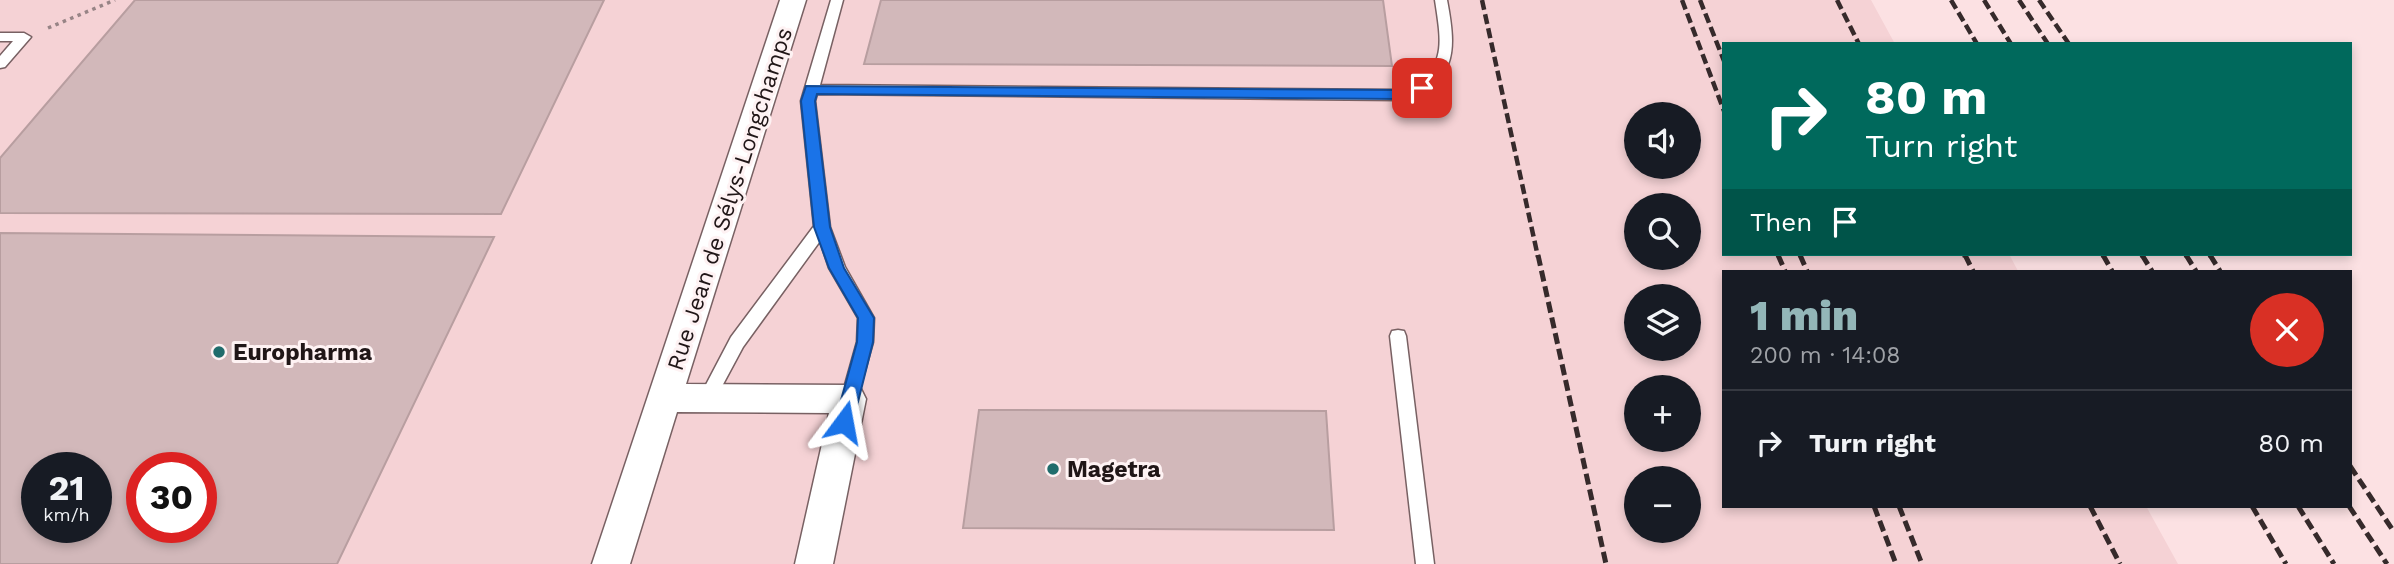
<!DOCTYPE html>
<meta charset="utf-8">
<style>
body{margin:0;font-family:"Work Sans",sans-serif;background:#20242c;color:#f1f3f6;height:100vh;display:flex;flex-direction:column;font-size:26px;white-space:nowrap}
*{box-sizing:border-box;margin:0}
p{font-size:23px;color:#9ea1a6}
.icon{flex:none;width:38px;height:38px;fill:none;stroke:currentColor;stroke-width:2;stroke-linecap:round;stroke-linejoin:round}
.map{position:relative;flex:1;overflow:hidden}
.drawer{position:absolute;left:1722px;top:270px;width:630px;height:238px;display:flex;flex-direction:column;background:#171b24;border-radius:0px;box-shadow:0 4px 10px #0003}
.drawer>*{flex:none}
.hud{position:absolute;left:1722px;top:42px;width:630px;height:214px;border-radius:0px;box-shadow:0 4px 10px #0003;background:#00695c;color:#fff;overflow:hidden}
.buttons{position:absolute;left:1624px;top:102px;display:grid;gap:14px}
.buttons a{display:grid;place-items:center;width:77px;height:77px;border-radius:50%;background:#171b24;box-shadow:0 4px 10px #0003;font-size:35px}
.speed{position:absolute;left:21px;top:452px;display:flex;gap:14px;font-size:35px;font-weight:700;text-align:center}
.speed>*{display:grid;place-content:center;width:91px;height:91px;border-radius:50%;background:#171b24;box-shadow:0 4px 10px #0003;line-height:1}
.speed small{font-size:18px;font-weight:400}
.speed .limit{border:10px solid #d22;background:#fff;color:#111}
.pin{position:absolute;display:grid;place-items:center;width:60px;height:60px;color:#fff;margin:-30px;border-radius:14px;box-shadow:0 4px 10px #0006}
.me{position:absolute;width:77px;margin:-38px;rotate:13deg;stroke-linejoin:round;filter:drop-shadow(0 0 5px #0008)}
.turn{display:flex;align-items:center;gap:24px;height:147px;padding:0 28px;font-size:32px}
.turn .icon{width:91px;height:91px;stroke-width:2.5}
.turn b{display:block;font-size:49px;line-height:60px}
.then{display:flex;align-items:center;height:66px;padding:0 28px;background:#0003;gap:14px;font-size:26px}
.round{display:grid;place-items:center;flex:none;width:74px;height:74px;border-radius:37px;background:#20242c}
.overview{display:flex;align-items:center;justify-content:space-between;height:119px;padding:0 28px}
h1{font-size:42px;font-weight:800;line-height:52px;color:#93b6b8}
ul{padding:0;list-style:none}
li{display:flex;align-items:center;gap:21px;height:105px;padding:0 28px;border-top:2px solid #363941}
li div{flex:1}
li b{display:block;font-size:26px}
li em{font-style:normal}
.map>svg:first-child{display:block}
</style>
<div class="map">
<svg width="2394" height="564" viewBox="0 0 2394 564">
<rect width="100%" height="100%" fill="#fce1e3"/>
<path fill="#f5d2d5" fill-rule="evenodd" d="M 0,0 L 1871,0 L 1895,44 L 1724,44 L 1724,254 L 2009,254 L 2018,271 L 1724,271 L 1724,506 L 2146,506 L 2178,564 L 0,564 ZM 1636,114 L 1689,114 L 1689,166 L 1636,166 ZM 1636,205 L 1689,205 L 1689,257 L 1636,257 ZM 1636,296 L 1689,296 L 1689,348 L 1636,348 ZM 1636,387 L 1689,387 L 1689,439 L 1636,439 ZM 37,467 L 96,467 L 96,527 L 37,527 ZM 142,467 L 201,467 L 201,527 L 142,527 ZM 1636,478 L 1689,478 L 1689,530 L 1636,530 Z"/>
<path fill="#d2b8ba" stroke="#b89ea0" stroke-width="2" fill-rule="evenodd" d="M 135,0 L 604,0 L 501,214 L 0,213 L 0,158 Z
M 881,0 L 1383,0 L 1392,66 L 864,64 Z
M 0,233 L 494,237 L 337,564 L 0,564 ZM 37,467 L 96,467 L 96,527 L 37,527 ZM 142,467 L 201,467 L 201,527 L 142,527 Z
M 979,410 L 1326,411 L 1334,530 L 963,528 Z"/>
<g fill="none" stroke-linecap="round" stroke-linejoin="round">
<g stroke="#786163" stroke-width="3">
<path id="service" d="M 831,0 L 843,0 L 820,85 L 1397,90 C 1448,73 1442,46 1435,0 L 1447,0 C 1457,53 1457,83 1398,100 L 817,94 L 815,101 L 830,227 L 845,267 L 874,318 L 873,342 L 857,399 L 855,404 L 849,406 L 843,404 L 841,399 L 857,342 L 858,318 L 829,268 L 820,241 L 743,347 L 713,403 L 707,405 L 701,403 L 699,398 L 731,337 L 814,226 L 801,101 Z
M 0,33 L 24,33 L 31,37 L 5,67 L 0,68 L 0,56 L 13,41 L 0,41 Z
M 1398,330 L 1404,331 L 1406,336 L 1434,564 L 1416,564 L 1390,336 L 1392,331 Z"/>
</g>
<g stroke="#786163" stroke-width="3">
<path id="minor" d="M 780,0 L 806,0 L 686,384 L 849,385 L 861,389 L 866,399 L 833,564 L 795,564 L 829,413 L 677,412 L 630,564 L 592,564 Z"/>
</g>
<path stroke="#978486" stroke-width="3.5" stroke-dasharray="3.5 4.5" stroke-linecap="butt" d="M 48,28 L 115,0"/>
<use href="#service" fill="#fff" fill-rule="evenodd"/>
<use href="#minor" fill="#fff" fill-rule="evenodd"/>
<path stroke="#362a2b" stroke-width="4.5" stroke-dasharray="10 4.5" stroke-linecap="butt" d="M 1482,0 L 1538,257
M 1682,0 L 1724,111
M 1700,0 L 1724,61
M 1837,0 L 1859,44
M 1951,0 L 1977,44
M 1984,0 L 2011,44
M 2019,0 L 2048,44
M 2039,0 L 2069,44
M 1778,254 L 1779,257
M 1800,254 L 1801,257
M 1964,254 L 1965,257
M 2102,254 L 2104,257
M 2141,254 L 2143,257
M 2185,254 L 2187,257
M 2209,254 L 2211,257"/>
<path stroke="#362a2b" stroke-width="5" stroke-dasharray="11 5" stroke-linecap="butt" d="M 1538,255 L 1606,564
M 1778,255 L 1785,271
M 1800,255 L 1807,271
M 1965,255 L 1973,271
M 2103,255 L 2112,271
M 2142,255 L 2152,271
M 2186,255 L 2196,271
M 2210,255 L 2220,271
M 2350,466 L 2394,532
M 1874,506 L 1896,564
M 1899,506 L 1922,564
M 2090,506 L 2120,564
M 2252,506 L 2286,564
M 2298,506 L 2334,564
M 2349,506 L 2387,564"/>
</g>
<path fill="#1a73e8" stroke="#114b97" stroke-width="2" d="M 1422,83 L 1429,88 L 1427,91 L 1398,99 L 817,94 L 815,101 L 830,227 L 844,268 L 874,318 L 873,342 L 853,422 L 850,428 L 838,428 L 835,422 L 857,342 L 858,318 L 829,268 L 814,227 L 801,101 L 806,86 L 1398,90 Z"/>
<g fill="#206c6c" stroke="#fef2f3" stroke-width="2.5">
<circle cx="219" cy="352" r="7"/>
<circle cx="1053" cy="469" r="7"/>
</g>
<g text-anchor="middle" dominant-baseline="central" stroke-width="6" stroke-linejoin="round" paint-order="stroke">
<g font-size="23" fill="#201617" stroke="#fef2f3">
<text transform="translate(730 199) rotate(-72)">Rue Jean de Sélys-Longchamps</text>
</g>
<g font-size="23" font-weight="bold" fill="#201617" stroke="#fef2f3" text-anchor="start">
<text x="233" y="352">Europharma</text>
<text x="1067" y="469">Magetra</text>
</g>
</g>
</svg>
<div class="buttons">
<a><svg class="icon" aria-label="sound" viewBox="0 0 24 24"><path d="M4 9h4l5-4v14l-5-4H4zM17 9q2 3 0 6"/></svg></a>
<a><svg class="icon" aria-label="search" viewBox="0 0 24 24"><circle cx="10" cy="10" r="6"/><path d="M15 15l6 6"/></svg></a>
<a><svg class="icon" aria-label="layers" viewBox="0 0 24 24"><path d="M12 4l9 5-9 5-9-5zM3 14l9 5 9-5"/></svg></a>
<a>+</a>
<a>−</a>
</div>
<div class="speed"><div>21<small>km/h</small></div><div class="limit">30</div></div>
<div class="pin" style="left:1422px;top:88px;background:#d93025"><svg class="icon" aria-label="arrive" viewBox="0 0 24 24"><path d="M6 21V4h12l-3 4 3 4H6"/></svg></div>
<svg class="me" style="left:844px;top:422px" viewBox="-20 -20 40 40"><path d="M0-17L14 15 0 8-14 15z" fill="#1a73e8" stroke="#fff" stroke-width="4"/></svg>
<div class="hud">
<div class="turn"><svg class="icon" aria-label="right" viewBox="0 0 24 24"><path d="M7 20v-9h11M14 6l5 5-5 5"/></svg><div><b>80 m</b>Turn right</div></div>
<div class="then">Then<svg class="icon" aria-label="arrive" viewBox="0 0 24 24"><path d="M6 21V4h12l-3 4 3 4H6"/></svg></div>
</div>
<section class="drawer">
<div class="overview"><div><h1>1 min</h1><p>200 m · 14:08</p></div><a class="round" style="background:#d93025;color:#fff"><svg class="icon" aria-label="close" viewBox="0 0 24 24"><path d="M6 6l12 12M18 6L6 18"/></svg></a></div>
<ul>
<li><svg class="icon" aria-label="right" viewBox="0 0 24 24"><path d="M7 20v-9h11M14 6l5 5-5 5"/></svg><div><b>Turn right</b></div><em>80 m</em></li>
</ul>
</section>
</div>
